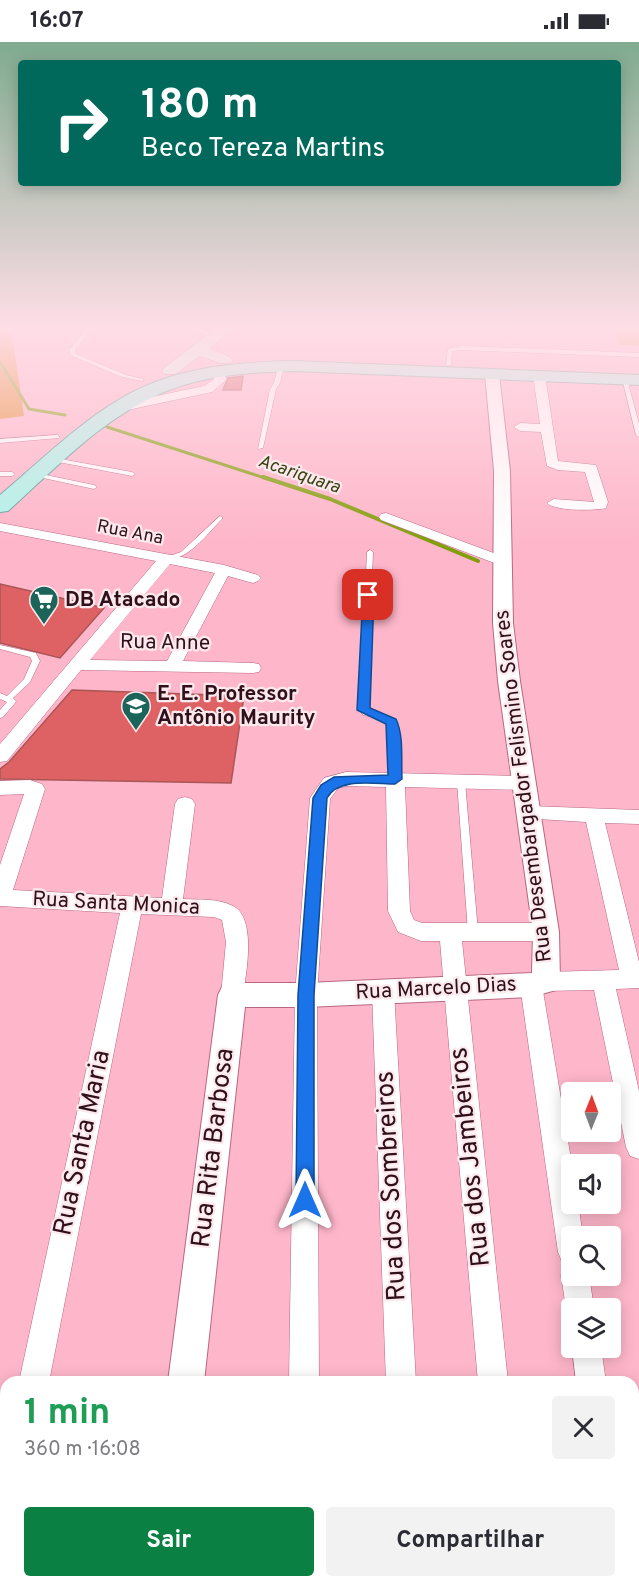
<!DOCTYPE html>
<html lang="pt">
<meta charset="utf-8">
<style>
body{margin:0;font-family:Overpass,sans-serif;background:#f2f2f3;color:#2b2b33;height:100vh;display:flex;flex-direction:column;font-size:22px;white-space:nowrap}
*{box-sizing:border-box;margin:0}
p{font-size:20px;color:#7c7c81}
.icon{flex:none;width:33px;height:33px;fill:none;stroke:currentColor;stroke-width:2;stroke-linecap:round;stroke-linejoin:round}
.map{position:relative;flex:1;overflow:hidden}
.panel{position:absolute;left:0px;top:1334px;width:639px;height:212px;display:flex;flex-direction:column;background:#fff;border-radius:18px 18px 0 0;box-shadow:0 3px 15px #0003}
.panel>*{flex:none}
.hud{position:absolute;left:18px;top:18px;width:603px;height:126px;border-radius:6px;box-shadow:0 3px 15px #0003;background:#00695c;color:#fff;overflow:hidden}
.needle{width:39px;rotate:1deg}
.tools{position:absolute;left:561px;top:1040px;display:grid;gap:12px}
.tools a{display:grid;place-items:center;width:60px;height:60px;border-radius:6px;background:#fff;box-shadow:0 3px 15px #0003;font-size:30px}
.pin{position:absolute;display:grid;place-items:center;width:51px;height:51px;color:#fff;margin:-26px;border-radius:12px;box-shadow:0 3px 9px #0006}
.me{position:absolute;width:66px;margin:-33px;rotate:0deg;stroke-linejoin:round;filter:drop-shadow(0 0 4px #0008)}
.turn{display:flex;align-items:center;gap:21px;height:126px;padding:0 24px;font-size:27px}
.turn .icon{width:78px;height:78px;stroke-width:2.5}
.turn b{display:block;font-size:42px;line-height:51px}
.round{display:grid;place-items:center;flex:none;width:63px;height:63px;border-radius:6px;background:#f2f2f3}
.headline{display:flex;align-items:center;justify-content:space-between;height:102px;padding:0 24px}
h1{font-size:36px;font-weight:700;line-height:45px;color:#1e9e55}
.button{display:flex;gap:12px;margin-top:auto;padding:12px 24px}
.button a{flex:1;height:69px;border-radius:6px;background:#0b8043;color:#fff;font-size:24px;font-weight:700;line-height:69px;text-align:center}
.button a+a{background:#f2f2f3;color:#2b2b33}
.status{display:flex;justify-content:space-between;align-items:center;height:42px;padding:0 30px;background:#fff;direction:ltr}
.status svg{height:16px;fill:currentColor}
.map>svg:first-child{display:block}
</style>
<div class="status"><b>16:07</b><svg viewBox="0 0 49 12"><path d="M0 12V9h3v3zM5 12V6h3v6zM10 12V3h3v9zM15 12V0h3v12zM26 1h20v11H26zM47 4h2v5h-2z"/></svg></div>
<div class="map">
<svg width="639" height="1544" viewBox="0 0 639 1544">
<rect width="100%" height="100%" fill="#feb6ca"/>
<path fill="#e58c31" d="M 0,284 L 15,284 L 12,293 L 24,374 L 0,377 Z
M 613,284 L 639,284 L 639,304 L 619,303 Z"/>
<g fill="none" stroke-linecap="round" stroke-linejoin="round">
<path stroke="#829e0a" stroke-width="3" d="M 0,320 L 29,367 L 65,373
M 107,385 L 268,437"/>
<path stroke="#829e0a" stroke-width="4" d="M 263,435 L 330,457 L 478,519"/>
</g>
<path fill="#de6264" stroke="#a95656" stroke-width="1.5" d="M 243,334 L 241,348 L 223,348 L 228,336 Z
M 0,542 L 104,566 L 60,616 L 0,601 Z
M 72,648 L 244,654 L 231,741 L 0,737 L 0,727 L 9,720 Z"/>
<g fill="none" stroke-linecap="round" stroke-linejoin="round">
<g stroke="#b96780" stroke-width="1">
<path id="service" d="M 89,284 L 94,284 L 75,308 L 76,312 L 126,333 L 143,337 L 143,339 L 122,335 L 72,314 L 69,308 Z
M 188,284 L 194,284 L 217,295 L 212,296 Z
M 461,304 L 639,311 L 639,315 L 461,308 L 452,309 L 451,323 L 446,324 L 448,307 Z
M 281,322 L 284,324 L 280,341 L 276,347 L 263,406 L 258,407 L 270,347 L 274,341 L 278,324 Z
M 622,336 L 627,337 L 639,382 L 639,395 L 636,393 Z
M 57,393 L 59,394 L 59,396 L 0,401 L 0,397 Z
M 55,416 L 132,430 L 135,432 L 132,434 L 53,419 L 53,417 Z
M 0,430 L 12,430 L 15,432 L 12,434 L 0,434 Z
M 36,431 L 94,443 L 97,445 L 94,447 L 34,434 L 33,433 Z
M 220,474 L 222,475 L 222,477 C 206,493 188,519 164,518 L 164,516 L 181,510 Z
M 370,508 L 373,510 L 367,666 L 369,669 C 377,671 390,672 395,680 C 401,689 399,725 399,737 L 395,740 L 391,737 L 390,690 L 387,681 L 379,676 L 363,673 L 359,666 L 367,510 Z
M 0,603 L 36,611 L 40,619 L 30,640 L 13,656 L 16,659 L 15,661 L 3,675 L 0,676 L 0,668 L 7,660 L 0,657 L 0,651 L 7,654 L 24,637 L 32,619 L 30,615 L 0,607 Z
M 461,737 L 465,740 L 478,890 L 477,893 L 473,894 L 469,893 L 468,890 L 457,740 Z"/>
</g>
<g stroke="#b96780" stroke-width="1">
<path id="minor" d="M 217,327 L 225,331 L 226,338 L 212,350 L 118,370 L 112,366 L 118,362 L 204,344 L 214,337 L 211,330 Z
M 539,330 L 545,333 L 558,419 L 596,423 L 608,460 L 606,466 C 594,469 555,469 547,461 L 554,457 L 594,460 L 585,430 L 558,428 L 547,424 L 541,390 L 520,389 L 514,385 L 520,381 L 540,382 L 533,333 Z
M 386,471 L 507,516 L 509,519 L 502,523 L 497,522 L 381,478 L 379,475 L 381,472 Z
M 0,481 L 224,523 L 258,533 L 261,536 L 258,539 L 253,541 L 228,534 L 183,619 L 253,621 L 259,622 L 261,626 L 259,630 L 253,631 L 81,628 L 7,719 L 0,720 L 0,702 L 156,519 L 0,489 ZM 170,522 L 215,531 L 167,619 L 90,618 Z
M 346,730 L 524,734 L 531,736 L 533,741 L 531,746 L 524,748 L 405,745 L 410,869 L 414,878 L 422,881 L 546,881 L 554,884 L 557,890 L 554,896 L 546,899 L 462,899 L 508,1340 L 478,1340 L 440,899 L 421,899 L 398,890 L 388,869 L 386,745 L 346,744 L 338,746 L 330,757 L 317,953 L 319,1340 L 289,1340 L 295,953 L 310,756 L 324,736 Z
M 30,738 L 42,742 L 45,747 L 13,848 L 162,856 L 175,762 L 178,757 L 185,755 L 192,757 L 195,762 L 183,857 C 199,858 218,856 233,864 C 257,876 246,932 243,953 L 240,960 L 232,963 L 224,960 L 221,953 L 226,900 L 222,878 L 214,875 L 141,872 L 49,1340 L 19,1340 L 120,871 L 0,864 L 0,823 L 24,752 L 0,753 L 0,739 Z
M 529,764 L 639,768 L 639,782 L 605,781 L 639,920 L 639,946 L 616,947 L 639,1049 L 639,1117 L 630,1114 L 626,1105 L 594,948 L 543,949 L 572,1123 L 572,1161 L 578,1161 L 583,1194 L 572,1194 L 572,1233 L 589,1233 L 594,1266 L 572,1266 L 572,1277 L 566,1266 L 561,1233 L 568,1222 L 562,1220 L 558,1210 L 520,943 L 523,936 L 531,933 L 537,936 L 546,930 L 619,928 L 586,780 L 522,776 L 519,771 L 522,766 Z
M 383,939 L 391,942 L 394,949 L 416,1340 L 386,1340 L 372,949 L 375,942 Z
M 572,1305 L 601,1305 L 606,1340 L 576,1340 Z
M 633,1527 L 639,1544 L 606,1544 L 605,1539 L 633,1539 Z
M 146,1539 L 180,1539 L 179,1544 L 145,1544 Z
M 286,1539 L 320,1539 L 320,1544 L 286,1544 Z
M 393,1539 L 427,1539 L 427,1544 L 393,1544 Z
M 496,1539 L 530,1539 L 531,1544 L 497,1544 Z"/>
</g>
<g stroke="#b96780" stroke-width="2">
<path id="tertiary" d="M 492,328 L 499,332 L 510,429 L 513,581 L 520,639 L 559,890 L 560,940 L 556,948 L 531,955 L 306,965 L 245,965 L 204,1340 L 168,1340 L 218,953 L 222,945 L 232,941 L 306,941 L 532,931 L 533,890 L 498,639 L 493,581 L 494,429 L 485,332 Z
M 0,1463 L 6,1464 L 6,1504 L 0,1503 Z"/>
</g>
<g stroke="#b96780" stroke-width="1">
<path id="secondary" d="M 219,284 L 236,284 L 210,306 C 216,312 228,311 233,318 L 231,321 L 219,321 L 200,314 L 176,332 L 164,332 L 162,329 L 164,326 Z"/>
</g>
<g stroke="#5f9e96" stroke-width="2">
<path id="primary" d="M 294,319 L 639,333 L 639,343 L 294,329 C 250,330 205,333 164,350 C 103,375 56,426 8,469 L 0,470 L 0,453 C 42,418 81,378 129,352 C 179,325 238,320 294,319 Z"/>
</g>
<use href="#service" fill="#fff" fill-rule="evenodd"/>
<use href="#minor" fill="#fff" fill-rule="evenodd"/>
<use href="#tertiary" fill="#fff" fill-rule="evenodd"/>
<use href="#secondary" fill="#d6f9f3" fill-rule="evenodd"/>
<use href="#primary" fill="#aef3e8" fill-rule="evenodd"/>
</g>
<linearGradient id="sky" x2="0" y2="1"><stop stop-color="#7fab8f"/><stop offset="0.57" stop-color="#ffdee7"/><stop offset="1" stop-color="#ffdee7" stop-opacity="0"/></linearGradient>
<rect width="639" height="500" fill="url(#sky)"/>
<path fill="#1a73e8" stroke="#114b97" stroke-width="1.5" d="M 368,549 L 374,553 L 370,666 L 396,677 C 404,694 401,718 402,737 L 395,742 C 375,742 338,735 327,756 L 314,953 L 314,1158 L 311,1164 L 305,1167 L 298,1164 L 296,1158 L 298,953 L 313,756 L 321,743 L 334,735 L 388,733 L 386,682 L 357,668 L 363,553 Z"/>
<defs>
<g id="supermarket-pin" transform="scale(1.5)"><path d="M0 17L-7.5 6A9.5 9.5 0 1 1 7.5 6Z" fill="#1b645a" stroke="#fce9ed"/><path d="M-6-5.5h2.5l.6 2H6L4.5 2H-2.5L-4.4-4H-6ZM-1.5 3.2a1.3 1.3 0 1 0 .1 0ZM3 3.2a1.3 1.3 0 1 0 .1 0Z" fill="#fff"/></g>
<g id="school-pin" transform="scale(1.5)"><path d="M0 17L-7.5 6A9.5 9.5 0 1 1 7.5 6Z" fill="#1b645a" stroke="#fce9ed"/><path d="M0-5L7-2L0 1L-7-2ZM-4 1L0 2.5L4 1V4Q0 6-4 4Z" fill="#fff"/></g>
</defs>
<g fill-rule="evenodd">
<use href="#supermarket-pin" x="44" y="558"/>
<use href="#school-pin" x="136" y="664"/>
</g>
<g text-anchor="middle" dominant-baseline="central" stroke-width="4.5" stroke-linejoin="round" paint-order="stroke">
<g font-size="18" font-style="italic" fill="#36420f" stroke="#fce9ed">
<text transform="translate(299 433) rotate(19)">Acariquara</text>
</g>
<g font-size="18" fill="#30101a" stroke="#fce9ed">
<text transform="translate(130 491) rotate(11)">Rua Ana</text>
</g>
<g font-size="21" font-weight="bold" fill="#30101a" stroke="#fce9ed" text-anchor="start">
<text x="65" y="558">DB Atacado</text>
<text x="157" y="652">E. E. Professor<tspan x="157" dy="24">Antônio Maurity</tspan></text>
</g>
<g font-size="21" fill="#30101a" stroke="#fce9ed">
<text transform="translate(165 601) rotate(1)">Rua Anne</text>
<text transform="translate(524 744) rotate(-97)">Rua Desembargador Felismino Soares</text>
<text transform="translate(116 862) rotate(3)">Rua Santa Monica</text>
<text transform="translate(436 947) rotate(-3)">Rua Marcelo Dias</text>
</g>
<g font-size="26" fill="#30101a" stroke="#fce9ed">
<text transform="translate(83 1101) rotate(-78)">Rua Santa Maria</text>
<text transform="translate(214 1106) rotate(-83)">Rua Rita Barbosa</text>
<text transform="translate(471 1115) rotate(-96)">Rua dos Jambeiros</text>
<text transform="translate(392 1144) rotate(-93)">Rua dos Sombreiros</text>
</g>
</g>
</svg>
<div class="tools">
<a><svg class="needle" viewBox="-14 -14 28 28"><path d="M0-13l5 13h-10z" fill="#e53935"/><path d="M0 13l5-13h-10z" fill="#7c7c81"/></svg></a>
<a><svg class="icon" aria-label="sound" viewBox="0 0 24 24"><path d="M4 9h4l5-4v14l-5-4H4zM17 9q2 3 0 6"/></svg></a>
<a><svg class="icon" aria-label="search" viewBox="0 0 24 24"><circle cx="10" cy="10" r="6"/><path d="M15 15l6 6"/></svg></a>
<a><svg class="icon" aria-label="layers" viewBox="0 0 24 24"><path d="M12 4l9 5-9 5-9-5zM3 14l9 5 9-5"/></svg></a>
</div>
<div class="pin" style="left:368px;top:553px;background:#d93025"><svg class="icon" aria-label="arrive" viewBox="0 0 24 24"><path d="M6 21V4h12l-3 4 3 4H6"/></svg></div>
<svg class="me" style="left:305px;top:1158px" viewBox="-20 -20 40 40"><path d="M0-17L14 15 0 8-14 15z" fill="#1a73e8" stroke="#fff" stroke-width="4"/></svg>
<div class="hud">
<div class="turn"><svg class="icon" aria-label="right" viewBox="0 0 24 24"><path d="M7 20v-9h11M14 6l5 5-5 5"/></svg><div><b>180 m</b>Beco Tereza Martins</div></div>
</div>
<section class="panel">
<div class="headline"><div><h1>1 min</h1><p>360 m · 16:08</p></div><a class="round"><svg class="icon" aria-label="close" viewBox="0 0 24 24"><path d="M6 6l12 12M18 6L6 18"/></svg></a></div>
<div class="button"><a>Sair</a><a>Compartilhar</a></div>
</section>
</div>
